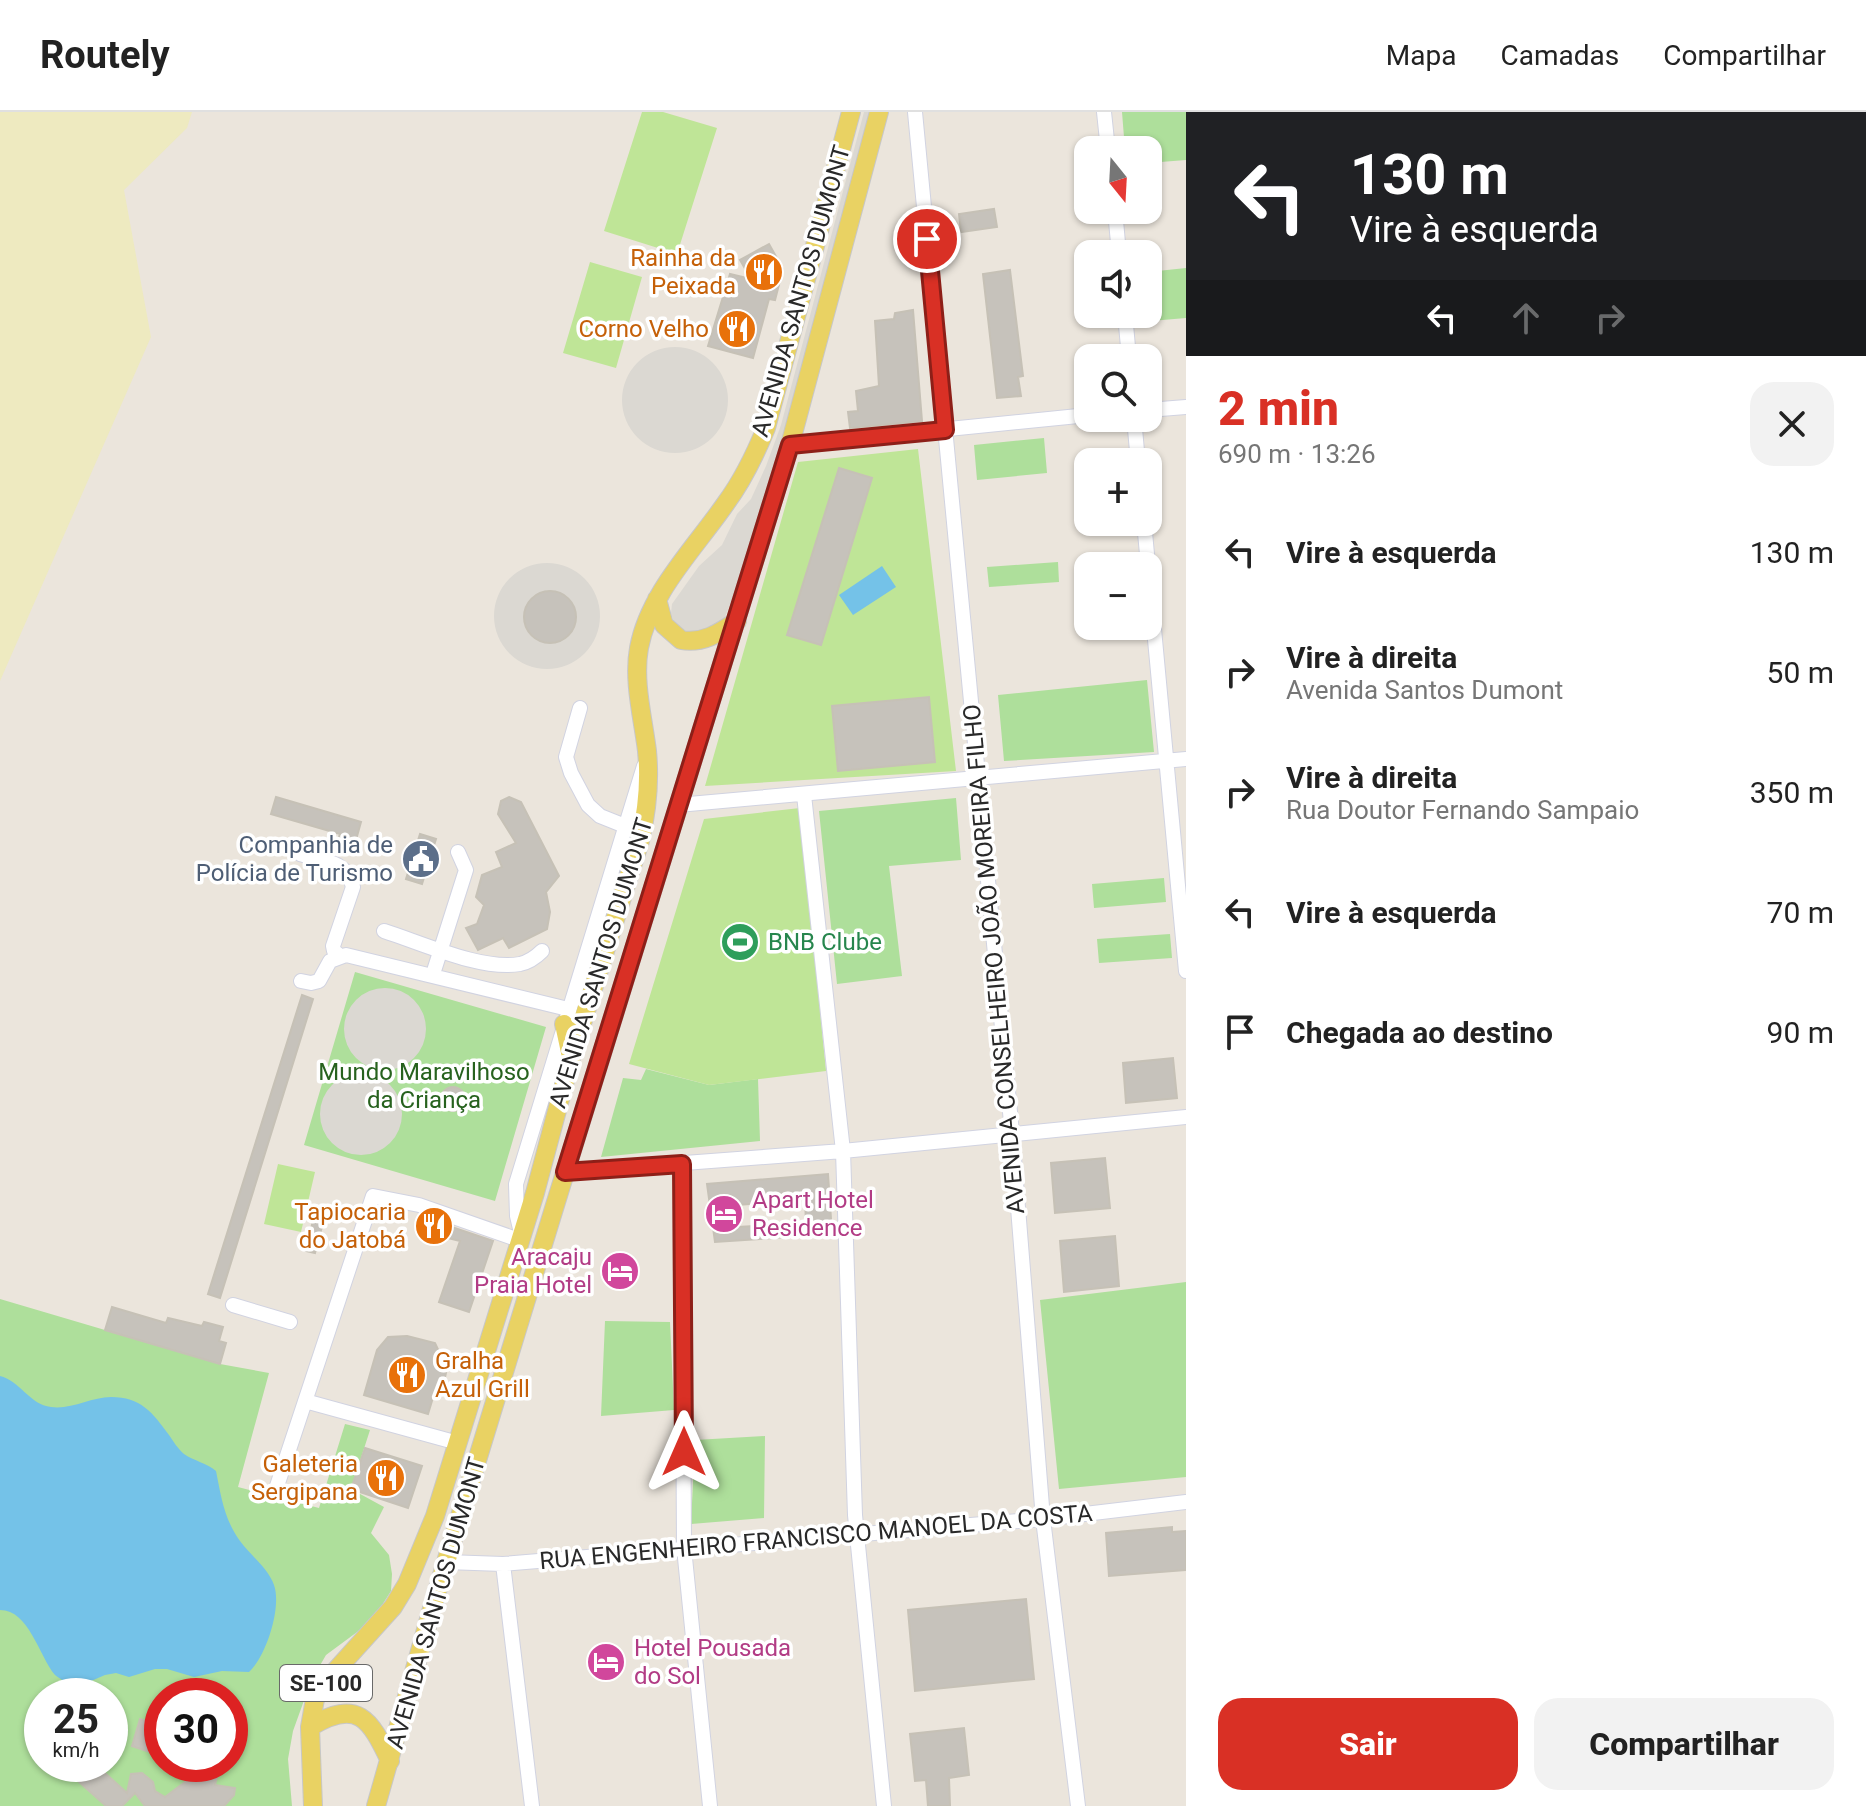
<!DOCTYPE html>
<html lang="pt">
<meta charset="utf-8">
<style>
body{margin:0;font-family:Roboto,sans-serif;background:#f2f2f2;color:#222;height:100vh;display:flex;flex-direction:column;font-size:30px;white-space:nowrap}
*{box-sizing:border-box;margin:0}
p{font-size:26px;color:#767676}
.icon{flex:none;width:44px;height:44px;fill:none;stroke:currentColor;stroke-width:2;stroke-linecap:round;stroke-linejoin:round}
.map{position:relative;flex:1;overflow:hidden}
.details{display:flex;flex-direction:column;background:#fff;width:680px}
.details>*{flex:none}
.hud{background:#202124;color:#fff;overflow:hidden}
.needle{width:52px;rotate:162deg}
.tools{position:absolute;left:1074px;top:24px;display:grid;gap:16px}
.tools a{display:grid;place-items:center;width:88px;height:88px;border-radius:16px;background:#fff;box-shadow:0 2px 6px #0004;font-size:40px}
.speed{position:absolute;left:24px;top:1566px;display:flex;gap:16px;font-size:40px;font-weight:700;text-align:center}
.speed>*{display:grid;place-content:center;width:104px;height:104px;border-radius:50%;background:#fff;box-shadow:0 2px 6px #0004;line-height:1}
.speed small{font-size:20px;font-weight:400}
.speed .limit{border:12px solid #d22;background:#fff;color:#111}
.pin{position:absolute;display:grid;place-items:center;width:68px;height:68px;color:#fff;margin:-34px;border:4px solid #fff;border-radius:50%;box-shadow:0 2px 8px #0007}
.me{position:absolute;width:88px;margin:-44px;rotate:0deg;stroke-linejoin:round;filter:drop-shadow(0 0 6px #0008)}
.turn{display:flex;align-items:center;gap:28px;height:168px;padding:0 32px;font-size:36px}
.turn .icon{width:104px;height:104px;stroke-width:2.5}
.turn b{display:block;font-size:56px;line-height:68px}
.lanes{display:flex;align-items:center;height:76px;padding:0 32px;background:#0003;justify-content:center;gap:40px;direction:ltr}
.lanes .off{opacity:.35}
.round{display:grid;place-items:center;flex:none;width:84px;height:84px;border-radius:24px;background:#f2f2f2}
.summary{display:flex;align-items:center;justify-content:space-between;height:136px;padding:0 32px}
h1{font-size:48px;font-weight:800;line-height:60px;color:#d93025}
.action{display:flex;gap:16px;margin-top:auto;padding:16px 32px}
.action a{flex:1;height:92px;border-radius:24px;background:#d93025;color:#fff;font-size:32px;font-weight:800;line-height:92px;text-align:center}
.action a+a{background:#f2f2f2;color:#222}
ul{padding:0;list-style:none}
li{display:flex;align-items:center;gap:24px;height:120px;padding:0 32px}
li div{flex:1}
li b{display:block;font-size:30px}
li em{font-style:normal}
header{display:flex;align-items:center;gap:48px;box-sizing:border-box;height:112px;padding:0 40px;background:#fff;border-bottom:2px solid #e0e0e0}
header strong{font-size:38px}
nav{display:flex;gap:44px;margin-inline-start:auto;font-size:28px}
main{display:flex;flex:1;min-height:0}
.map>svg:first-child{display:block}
</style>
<header>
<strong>Routely</strong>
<nav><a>Mapa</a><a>Camadas</a><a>Compartilhar</a></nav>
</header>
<main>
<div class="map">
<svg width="1186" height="1694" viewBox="0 0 1186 1694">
<rect width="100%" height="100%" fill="#ebe5dc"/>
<path fill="#aedf9b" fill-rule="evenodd" d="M 1122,0 L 1186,0 L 1186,48 L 1148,51 L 1148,38 L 1125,38 Z
M 1186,156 L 1186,206 L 1139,210 L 1139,202 L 1148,202 L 1148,160 Z
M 1044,326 L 1047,361 L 977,368 L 974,333 Z
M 1058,450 L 1059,470 L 989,475 L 987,455 Z
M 1147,568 L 1154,640 L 1004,649 L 998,583 Z
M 956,686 L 961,748 L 889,754 L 902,864 L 837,872 L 819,699 Z
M 1164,766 L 1166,790 L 1094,796 L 1092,772 Z
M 1170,822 L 1172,846 L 1099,851 L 1097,827 Z
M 355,860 L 546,915 L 495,1089 L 304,1033 Z
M 646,957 L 709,973 L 758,967 L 760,1029 L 601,1045 L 623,966 L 641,968 Z
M 1186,1170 L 1186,1365 L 1059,1377 L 1040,1188 Z
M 0,1187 L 220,1252 L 269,1261 L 238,1375 L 319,1396 L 345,1312 L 370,1318 L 351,1377 L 384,1395 L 371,1421 L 389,1443 L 392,1462 L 391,1479 L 372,1509 L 326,1543 L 311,1569 L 293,1619 L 288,1647 L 292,1694 L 0,1694 ZM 42,1584 L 110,1584 L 110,1652 L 42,1652 ZM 162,1584 L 230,1584 L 230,1652 L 162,1652 Z
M 605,1209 L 670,1210 L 674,1298 L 601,1304 Z
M 765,1324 L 764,1406 L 691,1412 L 695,1328 Z"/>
<path fill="#eeeac0" d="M 0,0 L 192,0 L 187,16 L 124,78 L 151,225 L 0,569 Z"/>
<path fill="#bfe597" d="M 642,0 L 663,0 L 717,16 L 677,142 L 604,119 Z
M 590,150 L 642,165 L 616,256 L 563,241 Z
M 918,337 L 956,659 L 705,674 L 798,350 Z
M 800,696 L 826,959 L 709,973 L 629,952 L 704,707 Z
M 278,1052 L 315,1060 L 301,1120 L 264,1112 Z"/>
<path fill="#dbd8d2" d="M 864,0 L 875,0 L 764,404 L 722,513 L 691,524 L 675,513 L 671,501 L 672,492 L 699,454 L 722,433 L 737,402 L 751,387 L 766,354 L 781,313 Z
M622 288a53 53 0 1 1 106 0a53 53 0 1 1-106 0Z
M494 504a53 53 0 1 1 106 0a53 53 0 1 1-106 0Z
M344 917a41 41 0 1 1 82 0a41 41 0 1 1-82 0Z
M320 1002a41 41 0 1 1 82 0a41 41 0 1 1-82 0Z"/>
<path fill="#74c2e8" d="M 882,454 L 896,475 L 853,503 L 839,483 Z
M 0,1264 C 19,1268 30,1293 51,1295 C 71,1298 91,1285 111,1285 C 141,1285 152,1300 169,1323 C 173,1329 178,1337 184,1342 C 194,1349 207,1351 216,1359 C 221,1384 224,1407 240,1429 C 250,1443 268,1456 274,1473 C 282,1495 266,1545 249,1560 L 222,1559 L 194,1565 L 167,1557 L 155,1557 L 129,1565 L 116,1561 L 105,1563 L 77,1575 C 70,1572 61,1568 55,1563 C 39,1544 29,1498 0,1498 Z"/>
<path fill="#c6c2bb" stroke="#c6c1b6" stroke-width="2" fill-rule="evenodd" d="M 994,97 L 997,115 L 961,120 L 959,102 Z
M 769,132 L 783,157 L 775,188 L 769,187 L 753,246 L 708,234 L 730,162 L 751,167 L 740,148 Z
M 1010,158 L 1023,264 L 1018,265 L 1021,284 L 997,286 L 983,162 Z
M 913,198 L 922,309 L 850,316 L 848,300 L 858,299 L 856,279 L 879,274 L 875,209 L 894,207 L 895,201 Z
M 839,356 L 872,366 L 821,533 L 787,523 Z
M524 505a26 26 0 1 1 52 0a26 26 0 1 1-52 0Z
M 929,585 L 935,650 L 838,659 L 832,594 Z
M 276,685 L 361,710 L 354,735 L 337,730 L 340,722 L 271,702 Z
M 509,685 L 521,690 L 559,764 L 546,780 L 550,800 L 547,817 L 509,836 L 503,826 L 478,838 L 466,816 L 477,812 L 484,793 L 476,785 L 482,763 L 502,755 L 496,740 L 516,731 L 498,702 L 501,689 Z
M 420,722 L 436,727 L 422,772 L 406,767 Z
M 302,883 L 313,887 L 220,1186 L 208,1182 Z
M 1173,946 L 1177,986 L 1126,991 L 1123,951 Z
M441 987a12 12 0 1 1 24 0a12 12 0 1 1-24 0Z
M 1105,1046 L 1110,1096 L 1055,1101 L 1051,1051 Z
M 828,1062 L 832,1122 L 715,1130 L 707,1072 ZM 805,1088 L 806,1111 L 737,1115 L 736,1093 Z
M 314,1104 L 324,1107 L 315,1141 L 306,1139 Z
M 422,1105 L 493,1129 L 469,1200 L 439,1190 L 460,1129 L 420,1119 Z
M 1115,1124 L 1119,1174 L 1064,1180 L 1060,1129 Z
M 112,1195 L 166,1211 L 168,1206 L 202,1214 L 204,1210 L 223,1215 L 219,1229 L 226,1231 L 220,1252 L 105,1218 Z
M 407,1224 L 435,1231 L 447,1256 L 444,1270 L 435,1279 L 428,1302 L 364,1283 L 377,1238 L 388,1225 Z
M 365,1336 L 422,1354 L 408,1396 L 351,1377 Z
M 1172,1415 L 1172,1420 L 1186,1419 L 1186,1458 L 1109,1464 L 1106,1421 Z
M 1026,1487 L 1034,1567 L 915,1579 L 908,1498 Z
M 140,1607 L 162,1614 L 162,1644 L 132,1634 Z
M 964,1616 L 969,1663 L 949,1666 L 950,1694 L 928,1694 L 926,1668 L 915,1669 L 910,1622 Z
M 95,1652 L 127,1681 L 131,1662 L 142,1661 L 153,1670 L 155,1679 L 165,1685 L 209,1652 L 220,1652 L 215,1673 L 235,1676 L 234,1683 L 224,1694 L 145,1694 L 135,1681 L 122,1694 L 106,1694 L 78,1669 Z"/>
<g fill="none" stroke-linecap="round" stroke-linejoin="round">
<g stroke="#d1d3e1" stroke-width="16">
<path id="minor" d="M 915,0 L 1012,1021 L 1043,1407 L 1078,1694
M 1104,0 L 1108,38
M 1115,98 L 1119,142
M 1125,202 L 1129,246
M 1148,298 L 1186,295
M 1134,306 L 1138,350
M 790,333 L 1088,303
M 1144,410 L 1186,859
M 580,596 L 566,645 L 571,661 L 588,693 L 600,704 L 625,714
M 804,683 L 843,1039 L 855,1403 L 884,1694
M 678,693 L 1186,647
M 300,742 C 323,749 347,748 353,775 L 333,834 L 334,839 L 340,844
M 384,819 C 422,831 482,859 520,852 C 529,850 536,845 542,839
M 433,862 L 466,758 L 458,740
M 301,869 L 311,871 L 319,869 L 330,849 L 346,843 L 568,897
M 682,1052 L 684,1436 L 710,1694
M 565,1060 L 843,1039 L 1186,1005
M 521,1121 L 517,1104 L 516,1072 L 644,654
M 233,1193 L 290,1210
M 305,1289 L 458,1331
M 277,1374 L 373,1084 L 419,1093 L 519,1128
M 446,1450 L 503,1452 L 1043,1407 L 1186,1390
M 503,1452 L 532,1694"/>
</g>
<g stroke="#c7c7c7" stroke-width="20">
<path id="major" d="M 657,487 L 664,513 L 681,528 C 703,532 719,521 737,509
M 564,912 L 571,945
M 310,1615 C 358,1586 370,1607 390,1649
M 313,1694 L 310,1615 L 315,1587 L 328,1567 L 393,1495 L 407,1472 L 435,1404 L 535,1081 L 571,946 L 640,729 C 647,699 650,670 647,639 C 643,606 633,569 639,536 C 649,481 695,436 726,391 C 743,368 755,343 766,316 L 851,0
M 376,1694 L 435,1486 L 556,1090 L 790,333 L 879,0"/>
</g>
<use href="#minor" stroke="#fff" stroke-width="14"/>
<use href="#major" stroke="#e9d263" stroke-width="18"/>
</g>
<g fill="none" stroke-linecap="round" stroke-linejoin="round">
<g stroke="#8d1f18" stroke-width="20">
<path id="route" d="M 684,1340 L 682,1052 L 565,1060 L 790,333 L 945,318 L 927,127"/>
</g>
<use href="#route" stroke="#d93025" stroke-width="14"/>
</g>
<defs>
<g id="restaurant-disc" transform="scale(2)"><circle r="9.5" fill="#e8710a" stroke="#fff"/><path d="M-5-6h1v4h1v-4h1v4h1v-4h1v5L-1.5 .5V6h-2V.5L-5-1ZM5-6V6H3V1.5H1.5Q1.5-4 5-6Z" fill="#fff"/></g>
<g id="civic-disc" transform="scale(2)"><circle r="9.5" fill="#5c6f8a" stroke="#fff"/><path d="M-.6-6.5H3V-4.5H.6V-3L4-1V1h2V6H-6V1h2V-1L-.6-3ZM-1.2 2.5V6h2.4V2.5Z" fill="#fff"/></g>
<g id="stadium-disc" transform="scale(2)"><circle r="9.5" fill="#2e9e5b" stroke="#fff"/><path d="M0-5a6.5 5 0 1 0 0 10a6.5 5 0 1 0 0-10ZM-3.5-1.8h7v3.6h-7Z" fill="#fff"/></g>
<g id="hotel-disc" transform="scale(2)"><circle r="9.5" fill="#d1479c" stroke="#fff"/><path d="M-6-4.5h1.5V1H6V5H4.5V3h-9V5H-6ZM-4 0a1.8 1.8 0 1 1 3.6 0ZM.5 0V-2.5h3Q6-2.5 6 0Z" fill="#fff"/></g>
</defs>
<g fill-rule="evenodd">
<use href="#restaurant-disc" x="764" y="160"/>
<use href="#restaurant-disc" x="737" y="217"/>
<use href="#civic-disc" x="421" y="747"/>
<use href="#stadium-disc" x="740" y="830"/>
<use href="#hotel-disc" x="724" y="1102"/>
<use href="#restaurant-disc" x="434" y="1114"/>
<use href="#hotel-disc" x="620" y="1159"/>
<use href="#restaurant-disc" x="407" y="1263"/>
<use href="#restaurant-disc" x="386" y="1366"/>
<use href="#hotel-disc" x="606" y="1550"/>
</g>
<g text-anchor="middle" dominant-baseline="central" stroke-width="7" stroke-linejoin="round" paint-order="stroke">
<rect fill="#fff" stroke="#696969" stroke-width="2" x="280" y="1553" width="92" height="36" rx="6"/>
<g font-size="22" font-weight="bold" fill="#292929">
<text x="326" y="1571">SE-100</text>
</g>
<g font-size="24" fill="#c56008" stroke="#fff" text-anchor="end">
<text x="736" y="146">Rainha da<tspan x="736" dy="28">Peixada</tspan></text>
<text x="709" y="217">Corno Velho</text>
<text x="406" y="1100">Tapiocaria<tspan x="406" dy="28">do Jatobá</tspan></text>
<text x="435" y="1249" text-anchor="start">Gralha<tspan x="435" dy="28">Azul Grill</tspan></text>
<text x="358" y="1352">Galeteria<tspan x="358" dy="28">Sergipana</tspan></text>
</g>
<g font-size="24" fill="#292929" stroke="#fff">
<text transform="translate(801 179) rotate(-74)">AVENIDA SANTOS DUMONT</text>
<text transform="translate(994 847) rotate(-95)">AVENIDA CONSELHEIRO JOÃO MOREIRA FILHO</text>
<text transform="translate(601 851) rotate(-73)">AVENIDA SANTOS DUMONT</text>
<text transform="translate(816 1425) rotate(-5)">RUA ENGENHEIRO FRANCISCO MANOEL DA COSTA</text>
<text transform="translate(436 1491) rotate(-74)">AVENIDA SANTOS DUMONT</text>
</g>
<g font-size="24" fill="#4e5e75" stroke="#fff" text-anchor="end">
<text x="393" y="733">Companhia de<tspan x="393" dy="28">Polícia de Turismo</tspan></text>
</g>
<g font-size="24" fill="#27864d" stroke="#fff" text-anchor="start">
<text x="768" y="830">BNB Clube</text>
</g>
<g font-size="24" fill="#27621e" stroke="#fff">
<text x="424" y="960">Mundo Maravilhoso<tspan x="424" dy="28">da Criança</tspan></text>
</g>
<g font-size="24" fill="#b23c85" stroke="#fff" text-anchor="start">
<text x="752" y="1088">Apart Hotel<tspan x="752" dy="28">Residence</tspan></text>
<text x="592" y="1145" text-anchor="end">Aracaju<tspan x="592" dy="28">Praia Hotel</tspan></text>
<text x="634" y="1536">Hotel Pousada<tspan x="634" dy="28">do Sol</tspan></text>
</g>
</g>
</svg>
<div class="tools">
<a><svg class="needle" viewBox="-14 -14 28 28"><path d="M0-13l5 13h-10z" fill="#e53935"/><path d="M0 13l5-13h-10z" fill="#767676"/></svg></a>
<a><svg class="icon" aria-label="sound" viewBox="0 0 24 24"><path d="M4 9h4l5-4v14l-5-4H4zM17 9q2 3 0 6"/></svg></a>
<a><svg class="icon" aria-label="search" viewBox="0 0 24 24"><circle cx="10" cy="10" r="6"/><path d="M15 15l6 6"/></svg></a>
<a>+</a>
<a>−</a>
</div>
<div class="speed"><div>25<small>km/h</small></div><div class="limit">30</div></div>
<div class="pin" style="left:927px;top:127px;background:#d93025"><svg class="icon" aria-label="arrive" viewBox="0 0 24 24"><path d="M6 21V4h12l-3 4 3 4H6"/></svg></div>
<svg class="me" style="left:684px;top:1340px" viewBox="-20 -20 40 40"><path d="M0-17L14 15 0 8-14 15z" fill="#d93025" stroke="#fff" stroke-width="4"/></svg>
</div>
<section class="details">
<div class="hud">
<div class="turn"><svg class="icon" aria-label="left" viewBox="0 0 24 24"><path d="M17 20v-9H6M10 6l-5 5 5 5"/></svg><div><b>130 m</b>Vire à esquerda</div></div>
<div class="lanes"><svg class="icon" aria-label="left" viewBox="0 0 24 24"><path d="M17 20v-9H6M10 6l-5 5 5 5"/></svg><svg class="icon off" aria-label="ahead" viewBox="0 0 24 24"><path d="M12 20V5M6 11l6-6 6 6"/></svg><svg class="icon off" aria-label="right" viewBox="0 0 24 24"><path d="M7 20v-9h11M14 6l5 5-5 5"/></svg></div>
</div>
<div class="summary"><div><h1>2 min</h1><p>690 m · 13:26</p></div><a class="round"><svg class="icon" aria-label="close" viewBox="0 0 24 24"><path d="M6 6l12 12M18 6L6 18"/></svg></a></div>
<ul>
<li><svg class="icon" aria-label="left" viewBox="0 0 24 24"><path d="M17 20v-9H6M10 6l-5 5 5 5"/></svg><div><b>Vire à esquerda</b></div><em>130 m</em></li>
<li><svg class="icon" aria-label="right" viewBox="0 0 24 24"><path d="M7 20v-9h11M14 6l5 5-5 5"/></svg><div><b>Vire à direita</b><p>Avenida Santos Dumont</p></div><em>50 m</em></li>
<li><svg class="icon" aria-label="right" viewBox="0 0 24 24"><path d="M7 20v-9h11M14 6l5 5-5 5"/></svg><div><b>Vire à direita</b><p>Rua Doutor Fernando Sampaio</p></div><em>350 m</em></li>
<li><svg class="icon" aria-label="left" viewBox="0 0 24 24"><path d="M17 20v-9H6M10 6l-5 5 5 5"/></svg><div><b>Vire à esquerda</b></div><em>70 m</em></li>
<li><svg class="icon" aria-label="arrive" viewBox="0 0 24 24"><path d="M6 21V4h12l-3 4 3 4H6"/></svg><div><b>Chegada ao destino</b></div><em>90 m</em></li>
</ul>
<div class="action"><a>Sair</a><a>Compartilhar</a></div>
</section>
</main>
